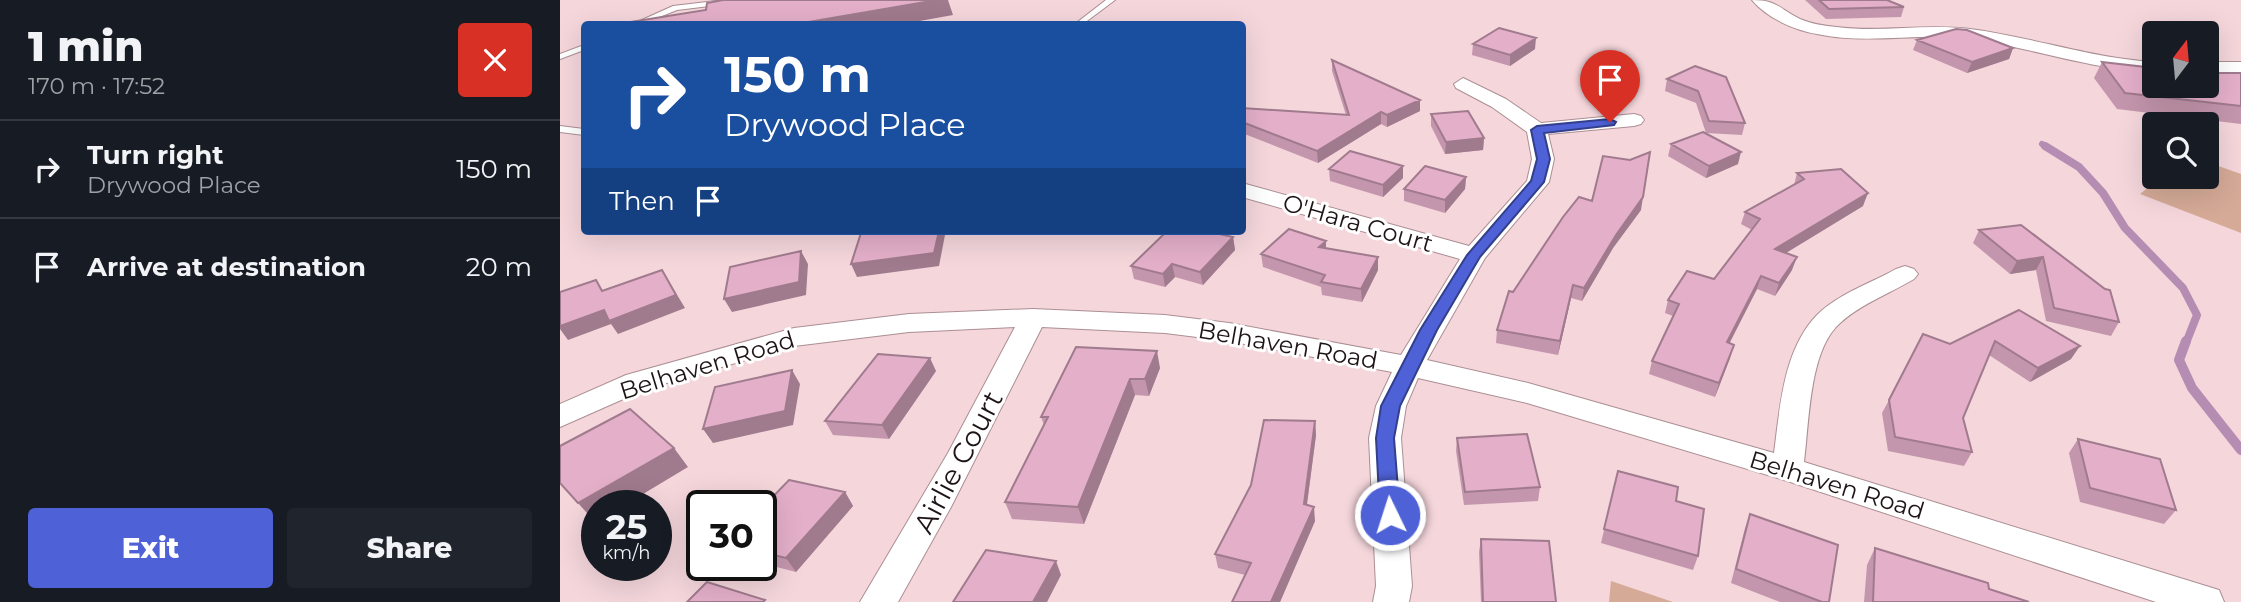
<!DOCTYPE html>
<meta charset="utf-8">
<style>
body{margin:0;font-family:Montserrat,sans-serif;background:#20242c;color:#f1f3f6;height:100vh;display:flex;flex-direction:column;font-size:26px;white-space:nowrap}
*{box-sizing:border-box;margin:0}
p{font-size:23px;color:#9ea1a6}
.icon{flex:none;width:38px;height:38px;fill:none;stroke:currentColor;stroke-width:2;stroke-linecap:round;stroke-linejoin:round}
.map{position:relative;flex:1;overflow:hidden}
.sheet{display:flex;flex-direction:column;background:#171b24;width:560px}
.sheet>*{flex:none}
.guide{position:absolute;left:21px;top:21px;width:665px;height:214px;border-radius:7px;box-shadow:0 7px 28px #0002;background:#1a4fa0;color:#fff;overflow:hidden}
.needle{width:46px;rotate:16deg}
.fabs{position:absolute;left:1582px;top:21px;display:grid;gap:14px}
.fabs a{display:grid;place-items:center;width:77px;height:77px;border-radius:7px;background:#171b24;box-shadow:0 7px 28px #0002;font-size:35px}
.speed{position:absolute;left:21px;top:490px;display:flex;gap:14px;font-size:35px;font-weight:700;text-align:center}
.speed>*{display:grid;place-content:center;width:91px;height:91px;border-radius:50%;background:#171b24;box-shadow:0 7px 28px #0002;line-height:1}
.speed small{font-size:18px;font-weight:400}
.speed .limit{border:4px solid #111;border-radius:10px;background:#fff;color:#111}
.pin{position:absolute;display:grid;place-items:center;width:60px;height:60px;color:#fff;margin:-72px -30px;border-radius:50% 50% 50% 0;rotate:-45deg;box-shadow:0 0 7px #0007}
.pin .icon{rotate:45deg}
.me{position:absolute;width:77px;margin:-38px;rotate:356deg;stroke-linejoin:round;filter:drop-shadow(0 0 5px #0008)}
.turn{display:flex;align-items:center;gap:24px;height:147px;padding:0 28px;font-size:32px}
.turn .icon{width:91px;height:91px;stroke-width:2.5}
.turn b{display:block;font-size:49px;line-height:60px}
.then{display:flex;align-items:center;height:66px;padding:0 28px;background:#0003;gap:14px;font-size:26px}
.round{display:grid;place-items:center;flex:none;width:74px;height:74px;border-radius:7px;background:#20242c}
.head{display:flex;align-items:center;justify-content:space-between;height:119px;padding:0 28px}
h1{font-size:42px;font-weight:800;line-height:52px}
.button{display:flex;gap:14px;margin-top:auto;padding:14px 28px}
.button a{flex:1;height:80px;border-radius:7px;background:#4e61d6;color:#fff;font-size:28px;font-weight:800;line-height:80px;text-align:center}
.button a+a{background:#20242c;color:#f1f3f6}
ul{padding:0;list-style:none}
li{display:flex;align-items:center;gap:21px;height:98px;padding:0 28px;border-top:2px solid #363941}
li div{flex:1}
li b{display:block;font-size:26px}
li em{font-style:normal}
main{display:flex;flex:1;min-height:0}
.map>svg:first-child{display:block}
</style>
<main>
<section class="sheet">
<div class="head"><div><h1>1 min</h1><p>170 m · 17:52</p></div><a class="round" style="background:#d93025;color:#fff"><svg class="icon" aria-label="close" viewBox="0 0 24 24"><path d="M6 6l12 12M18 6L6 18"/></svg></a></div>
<ul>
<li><svg class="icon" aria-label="right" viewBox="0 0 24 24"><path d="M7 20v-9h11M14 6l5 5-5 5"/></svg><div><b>Turn right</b><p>Drywood Place</p></div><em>150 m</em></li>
<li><svg class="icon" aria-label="arrive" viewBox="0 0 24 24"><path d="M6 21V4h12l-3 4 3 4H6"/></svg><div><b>Arrive at destination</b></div><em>20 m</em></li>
</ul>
<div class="button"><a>Exit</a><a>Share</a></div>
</section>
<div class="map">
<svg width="1681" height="602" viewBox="0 0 1681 602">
<rect width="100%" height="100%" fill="#f4d6db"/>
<path fill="#d5aa97" d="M 1647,162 L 1681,174 L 1681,233 L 1580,194 L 1601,177 L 1647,177 Z
M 1051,581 L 1113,602 L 1049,602 Z"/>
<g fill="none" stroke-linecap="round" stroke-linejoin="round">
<path stroke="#b58cb2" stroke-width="6" d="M 1482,144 L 1488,148"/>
<path stroke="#b58cb2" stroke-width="8" d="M 1485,146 L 1519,167 L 1543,193 L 1565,228 L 1623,288 L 1637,315 L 1626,343"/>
<path stroke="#b58cb2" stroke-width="10" d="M 1626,341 L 1619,360 L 1632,388 L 1681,450"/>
<g stroke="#ab8f94" stroke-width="2">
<path id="lane" d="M 164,0 L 186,0 L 182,2 L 117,10 L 82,24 L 73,24 L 113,6 Z
M 546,0 L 555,0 L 523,24 L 515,24 Z
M 24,45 L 24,50 L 0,59 L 0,54 Z
M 0,126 L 24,129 L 24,135 L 0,132 Z"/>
</g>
<g stroke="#ab8f94" stroke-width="2">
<path id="street" d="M 1192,0 C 1218,0 1219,9 1240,19 C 1252,24 1264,26 1277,27 C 1321,33 1366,23 1410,29 C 1472,37 1531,58 1594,62 L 1594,72 C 1531,70 1473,48 1411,39 C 1360,32 1308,45 1257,34 C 1234,30 1207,18 1192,0 Z
M 1647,62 L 1681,62 L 1681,72 L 1647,72 Z
M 903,78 L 946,99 L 981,123 L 1074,114 L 1081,116 L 1084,120 L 1081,124 L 1074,126 L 988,134 L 994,159 L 989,182 L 925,258 L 867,360 L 968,383 L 1214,453 C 1220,408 1223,350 1257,315 C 1278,294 1311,283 1336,269 L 1345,266 L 1354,269 L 1358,274 L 1354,279 C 1329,294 1296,306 1276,327 C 1249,356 1249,424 1244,462 L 1646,586 L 1659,590 L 1664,602 L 1596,602 L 1224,480 L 967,403 L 858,378 L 846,406 L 841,438 L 852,586 L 849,602 L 813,602 L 816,586 L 809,438 L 816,406 L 832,372 L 669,341 L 605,333 L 482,327 L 391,507 L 338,602 L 300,602 L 388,453 L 455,327 L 349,332 L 234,346 L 86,389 L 0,427 L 0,404 L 66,375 L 234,328 L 349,314 L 473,309 L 605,315 L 669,323 L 841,355 L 900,259 L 682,197 L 682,183 L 909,246 L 967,181 L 972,159 L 967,132 L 932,107 L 896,88 L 894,84 Z"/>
</g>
<use href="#lane" fill="#fff" fill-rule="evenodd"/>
<use href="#street" fill="#fff" fill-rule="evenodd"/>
</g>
<path fill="#c496ad" d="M 1245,0 L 1327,0 L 1344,7 L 1341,17 L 1266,19 Z
M 1357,40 L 1453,48 L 1449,59 L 1407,73 L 1353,50 Z
M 913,44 L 975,49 L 950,66 L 912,55 Z
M 772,60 L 860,100 L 860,111 L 827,127 L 821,124 L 758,163 L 682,133 L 682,108 L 786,115 L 772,71 Z
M 1542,62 L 1594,86 L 1681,73 L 1681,124 L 1557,109 L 1534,78 Z
M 1135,66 L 1185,123 L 1182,135 L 1146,133 L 1136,103 L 1105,91 L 1107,79 Z
M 871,114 L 924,138 L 923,150 L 885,154 L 871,126 Z
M 1111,144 L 1178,164 L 1146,178 L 1108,156 Z
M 769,169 L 843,178 L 823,197 L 770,181 Z
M 1237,173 L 1303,206 L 1226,253 L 1232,270 L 1215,296 L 1197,289 L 1169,343 L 1170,358 L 1155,397 L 1089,374 L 1092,361 L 1113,316 L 1105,313 L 1108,300 L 1154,279 L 1192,230 L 1181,224 L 1185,212 L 1234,185 Z
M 906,177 L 905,189 L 885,213 L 844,201 L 844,189 Z
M 1032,201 L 1081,210 L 1053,248 L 1022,301 L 1011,298 L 998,355 L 936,343 L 937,330 L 953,292 Z
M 1461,225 L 1559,322 L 1551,336 L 1486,321 L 1476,270 L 1450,274 L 1413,243 L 1419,230 Z
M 673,237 L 675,250 L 643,285 L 615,277 L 605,287 L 574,279 L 571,266 Z
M 766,241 L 766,248 L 818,257 L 818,270 L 802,302 L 762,295 L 761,287 L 703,267 L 701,254 Z
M 1459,310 L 1511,359 L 1470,382 L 1429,355 L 1403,418 L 1412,452 L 1404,466 L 1328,451 L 1322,413 L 1329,400 L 1390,344 Z
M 516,347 L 600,368 L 589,396 L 575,395 L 524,524 L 452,519 L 445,502 L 484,425 L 481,417 Z
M 376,371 L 329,439 L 273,435 L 265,421 Z
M 755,421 L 756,435 L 747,505 L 755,521 L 720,602 L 672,602 L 685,575 L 658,568 L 655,554 L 691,485 Z
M 897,438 L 980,487 L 978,501 L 904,505 L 896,451 Z
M 1518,439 L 1616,510 L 1604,524 L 1520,502 L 1509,453 Z
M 1058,471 L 1116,501 L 1138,556 L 1133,570 L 1041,543 Z
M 285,492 L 293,506 L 236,572 L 201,563 L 201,509 Z
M 1190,514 L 1269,602 L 1220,602 L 1171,583 L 1185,528 Z
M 921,539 L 996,602 L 921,602 L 919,552 Z
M 1315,548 L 1429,589 L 1469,602 L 1304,602 L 1307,565 Z"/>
<path fill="#a07a8d" d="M 377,0 L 388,0 L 393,15 L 343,24 L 237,24 Z
M 976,38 L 975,49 L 950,66 L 950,55 Z
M 1453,48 L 1449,59 L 1407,73 L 1412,62 Z
M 860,100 L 860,111 L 827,127 L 827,115 Z
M 821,112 L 821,124 L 758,163 L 757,151 Z
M 924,138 L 923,150 L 885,154 L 886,142 Z
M 1181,152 L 1178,164 L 1146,178 L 1149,166 Z
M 843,166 L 843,178 L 823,197 L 823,185 Z
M 906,177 L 905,189 L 885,213 L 885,200 Z
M 1308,193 L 1303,206 L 1211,262 L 1215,249 Z
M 1083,197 L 1081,210 L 1053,248 L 1022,301 L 1024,288 L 1056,235 Z
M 379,231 L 384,231 L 385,235 L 379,266 L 297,277 L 291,264 Z
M 673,237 L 675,250 L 643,285 L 640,272 Z
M 766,241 L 766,253 L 759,247 Z
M 241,251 L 248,264 L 246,295 L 172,312 L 164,299 Z
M 818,257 L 818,270 L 802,302 L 801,289 Z
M 1237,257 L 1232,270 L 1215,296 L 1219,283 Z
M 1483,257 L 1476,270 L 1450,274 L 1457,261 Z
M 612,264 L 615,277 L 605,287 L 603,274 Z
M 102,270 L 125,308 L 58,334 L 51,324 L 8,340 L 0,329 L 0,326 L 44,310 Z
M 1201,276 L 1197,289 L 1163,356 L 1167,342 Z
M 1013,285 L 1011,298 L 998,355 L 1000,341 Z
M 1174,345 L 1170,358 L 1155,397 L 1159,383 Z
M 1520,346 L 1511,359 L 1470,382 L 1478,368 Z
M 597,351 L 600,368 L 589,396 L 585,379 Z
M 370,358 L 376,371 L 329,439 L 322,425 Z
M 232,370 L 240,384 L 233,425 L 153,443 L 143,429 Z
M 570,379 L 575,395 L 524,524 L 518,507 Z
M 755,421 L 756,435 L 745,518 L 744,504 Z
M 114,448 L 128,467 L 63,506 L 37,506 L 37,522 L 35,522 L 18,503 Z
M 285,492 L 293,506 L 236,572 L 226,558 Z
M 754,507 L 755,521 L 720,602 L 711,602 Z
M 496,561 L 501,575 L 487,602 L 473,602 Z"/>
<path fill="#e4afc9" stroke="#a07a8d" stroke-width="2" d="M 163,0 L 377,0 L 237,24 L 58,24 L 146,10 L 147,3 Z
M 1259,0 L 1327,0 L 1344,7 L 1269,9 Z
M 939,28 L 976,38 L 950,55 L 913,44 Z
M 1396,29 L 1407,30 L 1453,48 L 1412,62 L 1357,40 Z
M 772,60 L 860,100 L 827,115 L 821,112 L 757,151 L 682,122 L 682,108 L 789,115 Z
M 1542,62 L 1594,68 L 1594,86 L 1647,86 L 1647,73 L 1681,73 L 1681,106 L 1565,93 Z
M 1135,66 L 1166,77 L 1185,123 L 1149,121 L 1138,91 L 1107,79 Z
M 908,111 L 924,138 L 886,142 L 871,114 Z
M 1143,132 L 1181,152 L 1149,166 L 1111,144 Z
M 790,151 L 843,166 L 823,185 L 769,169 Z
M 1090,152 L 1083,197 L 1056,235 L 1024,288 L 1013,285 L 1000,341 L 937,330 L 949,291 L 953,292 L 1003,217 L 1019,197 L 1032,201 L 1043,156 L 1070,160 Z
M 865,166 L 906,177 L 885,200 L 844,189 Z
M 1281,169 L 1308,193 L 1215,249 L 1237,257 L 1219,283 L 1201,276 L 1167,342 L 1174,345 L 1159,383 L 1092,361 L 1119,304 L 1108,300 L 1127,271 L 1154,279 L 1200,219 L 1185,212 L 1244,179 L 1237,173 Z
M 1461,225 L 1545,289 L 1550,290 L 1559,322 L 1494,308 L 1483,257 L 1457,261 L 1419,230 Z
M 729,229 L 766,241 L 759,247 L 818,257 L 801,289 L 761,282 L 765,275 L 701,254 Z
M 318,231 L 379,231 L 374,253 L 291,264 L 301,233 Z
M 607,231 L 646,231 L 673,237 L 640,272 L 612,264 L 603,274 L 571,266 Z
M 241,251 L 239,282 L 164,299 L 170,267 Z
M 102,270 L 116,295 L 49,321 L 44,310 L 0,326 L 0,292 L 36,280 L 42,291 Z
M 1459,310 L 1520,346 L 1478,368 L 1435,341 L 1403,418 L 1412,452 L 1335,437 L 1329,400 L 1363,334 L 1390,344 Z
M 516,347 L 597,351 L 585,379 L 570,379 L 518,507 L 445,502 L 488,417 L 481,417 Z
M 318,354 L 370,358 L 322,425 L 265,421 Z
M 232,370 L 225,411 L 143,429 L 155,387 Z
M 70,409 L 114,448 L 18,503 L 0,483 L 0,446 Z
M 704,420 L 755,421 L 744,504 L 754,507 L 711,602 L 672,602 L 691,563 L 655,554 L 691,485 Z
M 967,434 L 980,487 L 905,492 L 897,438 Z
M 1518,439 L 1600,459 L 1616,510 L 1530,488 Z
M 1058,471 L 1118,487 L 1116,501 L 1144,509 L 1138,556 L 1044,529 Z
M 229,480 L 285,492 L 226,558 L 201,552 L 201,509 Z
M 1190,514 L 1278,545 L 1269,602 L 1262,602 L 1176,569 Z
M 921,539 L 989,541 L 996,602 L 923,602 Z
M 1315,548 L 1428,583 L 1429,589 L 1469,602 L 1313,602 Z
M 426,550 L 496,561 L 473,602 L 393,602 Z
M 147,582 L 205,600 L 203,602 L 127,602 Z"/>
<path fill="#4e61d6" stroke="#333f8b" stroke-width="2" d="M 1050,119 L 1056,122 L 1054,125 L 984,133 L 990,159 L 984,182 L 920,257 L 877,330 L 840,406 L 834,438 L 840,515 L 837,521 L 830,524 L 823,521 L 820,515 L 816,438 L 821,406 L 860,330 L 907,255 L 971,181 L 977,159 L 971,130 L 977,126 Z"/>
<g text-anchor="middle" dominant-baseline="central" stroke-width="6" stroke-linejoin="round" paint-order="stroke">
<g font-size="24" fill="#1e1416" stroke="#fff">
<text transform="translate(798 223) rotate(16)">O'Hara Court</text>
<text transform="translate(728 345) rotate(10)">Belhaven Road</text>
<text transform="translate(147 365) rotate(-17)">Belhaven Road</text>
<text transform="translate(1277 485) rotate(17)">Belhaven Road</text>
</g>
<g font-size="28" fill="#1e1416" stroke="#fff">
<text transform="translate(398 462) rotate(-62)">Airlie Court</text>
</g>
</g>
</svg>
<div class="fabs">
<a><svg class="needle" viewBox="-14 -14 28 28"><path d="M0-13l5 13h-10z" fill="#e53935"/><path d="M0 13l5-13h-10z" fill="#9ea1a6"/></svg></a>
<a><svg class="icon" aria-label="search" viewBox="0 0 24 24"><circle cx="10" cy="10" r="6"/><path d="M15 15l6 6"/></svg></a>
</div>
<div class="speed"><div>25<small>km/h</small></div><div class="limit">30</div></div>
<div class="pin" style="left:1050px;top:122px;background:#d93025"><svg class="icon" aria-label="arrive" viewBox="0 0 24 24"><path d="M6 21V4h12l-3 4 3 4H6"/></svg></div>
<svg class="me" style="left:830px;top:515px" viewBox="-20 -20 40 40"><circle r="17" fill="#4e61d6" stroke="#fff" stroke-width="3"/><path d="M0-11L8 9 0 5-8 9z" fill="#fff"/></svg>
<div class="guide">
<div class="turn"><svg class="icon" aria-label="right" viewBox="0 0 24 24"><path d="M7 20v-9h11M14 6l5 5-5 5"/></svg><div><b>150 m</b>Drywood Place</div></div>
<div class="then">Then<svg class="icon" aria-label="arrive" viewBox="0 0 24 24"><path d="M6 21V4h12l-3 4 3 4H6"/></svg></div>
</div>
</div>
</main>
